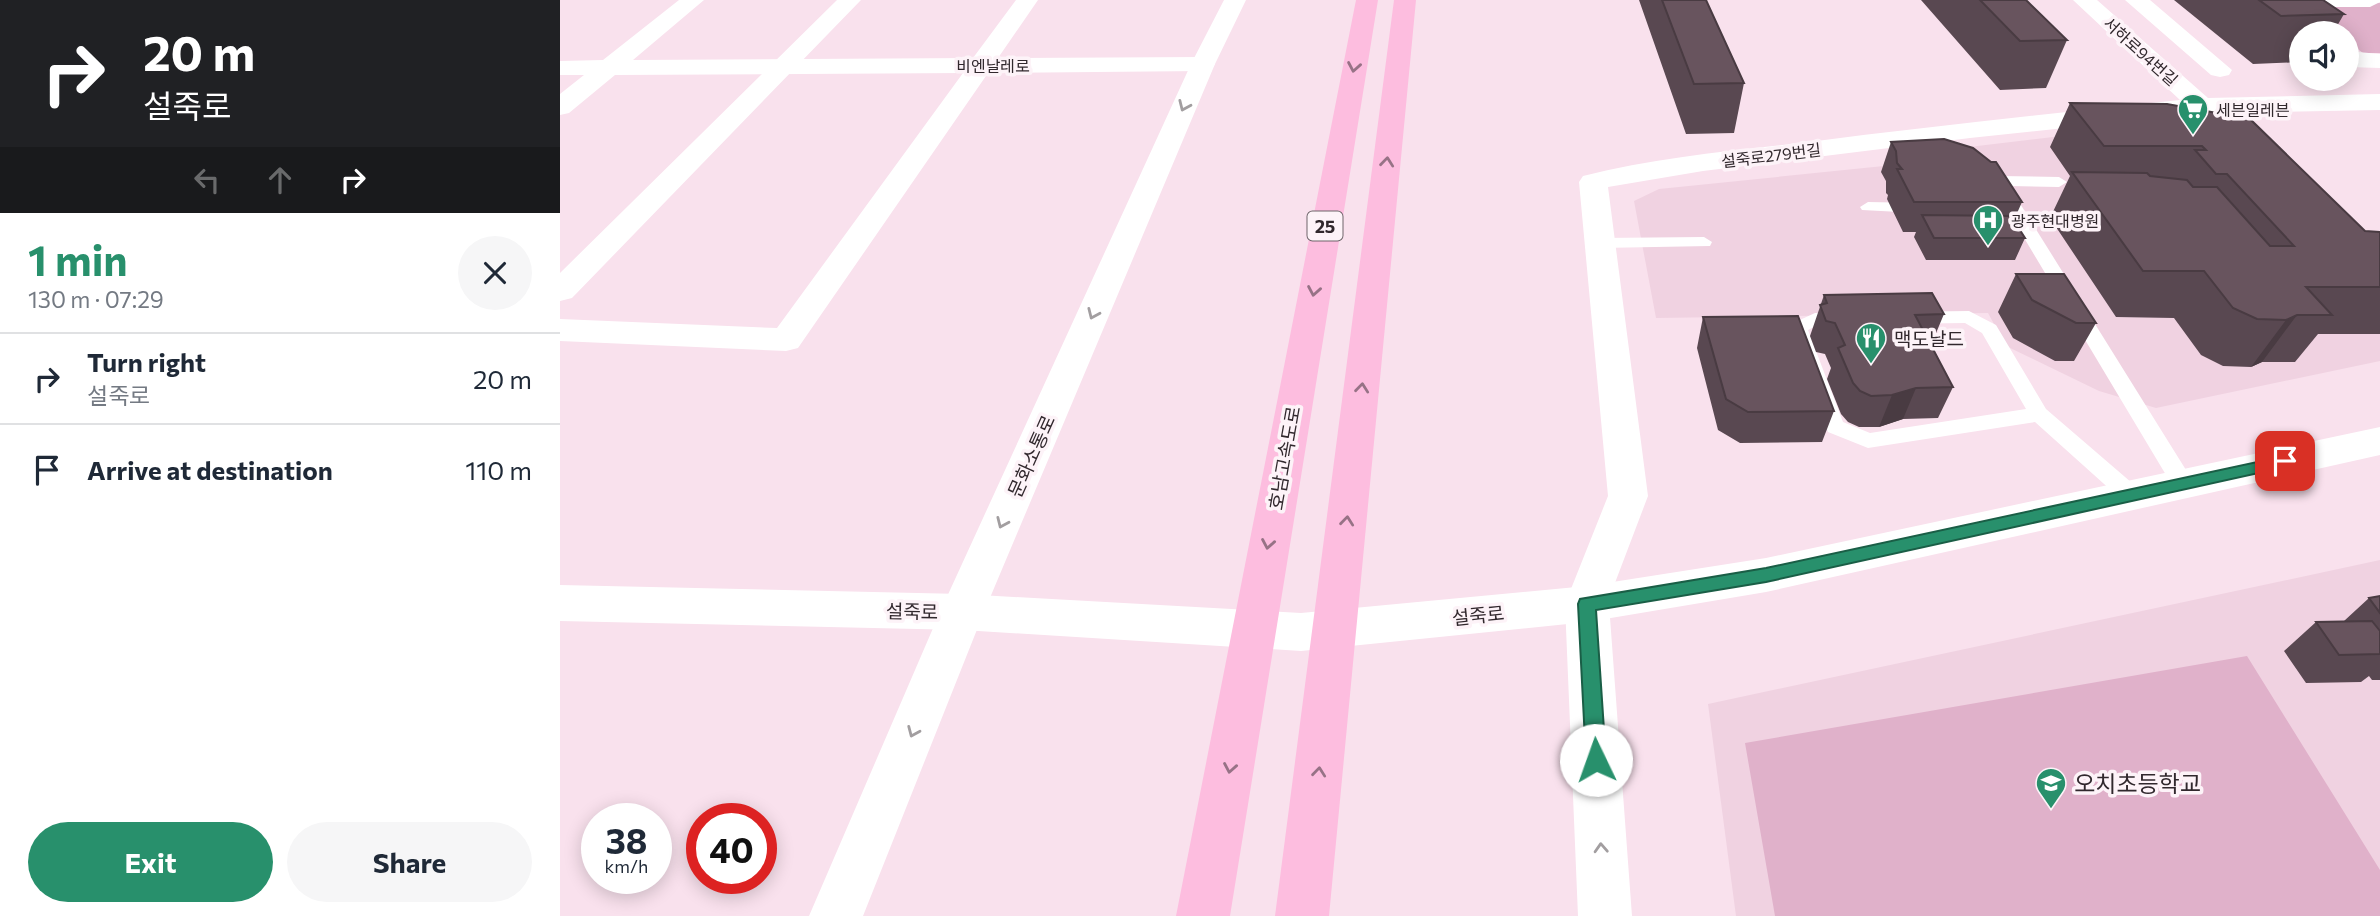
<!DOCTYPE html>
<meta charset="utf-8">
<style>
body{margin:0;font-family:Commissioner,"Noto Sans KR",sans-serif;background:#f6f6f7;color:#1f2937;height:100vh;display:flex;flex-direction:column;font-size:26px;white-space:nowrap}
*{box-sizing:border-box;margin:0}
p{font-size:23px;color:#747a83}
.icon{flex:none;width:38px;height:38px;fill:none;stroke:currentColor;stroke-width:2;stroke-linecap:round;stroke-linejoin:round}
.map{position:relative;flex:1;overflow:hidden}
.details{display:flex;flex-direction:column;background:#fff;width:560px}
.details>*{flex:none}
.top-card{background:#202124;color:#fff;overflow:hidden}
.tools{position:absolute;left:1729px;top:21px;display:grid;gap:14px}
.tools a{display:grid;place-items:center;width:70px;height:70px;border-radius:50%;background:#fff;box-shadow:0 4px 18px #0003;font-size:35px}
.speed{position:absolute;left:21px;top:803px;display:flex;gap:14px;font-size:35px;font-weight:700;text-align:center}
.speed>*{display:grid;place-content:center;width:91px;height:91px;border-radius:50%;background:#fff;box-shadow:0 4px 18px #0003;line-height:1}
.speed small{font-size:18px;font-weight:400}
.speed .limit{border:10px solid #d22;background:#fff;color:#111}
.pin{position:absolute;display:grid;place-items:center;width:60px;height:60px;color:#fff;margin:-30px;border-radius:14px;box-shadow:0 4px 10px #0006}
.me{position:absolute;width:77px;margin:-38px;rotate:357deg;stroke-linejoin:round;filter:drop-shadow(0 0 5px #0008)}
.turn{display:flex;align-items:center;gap:24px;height:147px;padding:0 28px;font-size:32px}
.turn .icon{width:91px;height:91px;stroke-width:2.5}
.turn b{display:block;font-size:49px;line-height:60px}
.lanes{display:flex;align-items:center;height:66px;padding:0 28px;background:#0003;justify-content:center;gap:35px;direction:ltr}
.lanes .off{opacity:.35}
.round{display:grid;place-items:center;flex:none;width:74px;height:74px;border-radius:37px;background:#f6f6f7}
.headline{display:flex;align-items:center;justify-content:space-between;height:119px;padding:0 28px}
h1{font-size:42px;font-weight:700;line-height:52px;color:#28906c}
.button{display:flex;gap:14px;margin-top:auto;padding:14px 28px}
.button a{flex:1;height:80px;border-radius:42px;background:#28906c;color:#fff;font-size:28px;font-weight:700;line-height:80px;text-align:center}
.button a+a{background:#f6f6f7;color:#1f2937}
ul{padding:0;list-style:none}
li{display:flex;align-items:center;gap:21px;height:91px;padding:0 28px;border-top:2px solid #e0e1e3}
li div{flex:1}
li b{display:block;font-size:26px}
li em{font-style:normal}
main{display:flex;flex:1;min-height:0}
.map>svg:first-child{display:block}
</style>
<main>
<section class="details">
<div class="top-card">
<div class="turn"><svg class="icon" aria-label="right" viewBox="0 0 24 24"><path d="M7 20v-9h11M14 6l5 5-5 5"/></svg><div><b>20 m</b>설죽로</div></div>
<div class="lanes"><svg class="icon off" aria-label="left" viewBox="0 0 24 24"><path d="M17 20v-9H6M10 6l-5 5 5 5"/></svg><svg class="icon off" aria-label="ahead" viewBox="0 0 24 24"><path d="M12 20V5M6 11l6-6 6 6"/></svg><svg class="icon" aria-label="right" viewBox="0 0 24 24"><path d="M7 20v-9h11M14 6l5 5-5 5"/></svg></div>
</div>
<div class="headline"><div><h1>1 min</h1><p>130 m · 07:29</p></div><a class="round"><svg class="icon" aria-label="close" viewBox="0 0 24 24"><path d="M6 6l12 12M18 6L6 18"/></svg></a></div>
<ul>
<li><svg class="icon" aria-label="right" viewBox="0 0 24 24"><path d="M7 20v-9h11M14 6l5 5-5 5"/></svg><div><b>Turn right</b><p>설죽로</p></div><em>20 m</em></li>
<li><svg class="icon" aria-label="arrive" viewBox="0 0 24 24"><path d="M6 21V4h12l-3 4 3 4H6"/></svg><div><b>Arrive at destination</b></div><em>110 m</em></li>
</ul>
<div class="button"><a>Exit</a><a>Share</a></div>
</section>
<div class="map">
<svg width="1820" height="916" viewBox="0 0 1820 916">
<rect width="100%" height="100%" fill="#f9e1ed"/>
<path fill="#f0d2e1" d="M 1603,124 L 1820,293 L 1820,361 L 1596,408 L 1539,391 L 1446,346 L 1428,313 L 1096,318 L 1074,201 L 1099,189 L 1363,162 L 1367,152 Z
M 1820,560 L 1820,916 L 1176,916 L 1148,704 Z"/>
<path fill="#e0b1ca" d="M 1820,3 L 1820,53 L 1803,53 L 1787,41 L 1787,33 L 1776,33 L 1735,5 Z
M 1687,656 L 1820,870 L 1820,916 L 1215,916 L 1185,743 Z"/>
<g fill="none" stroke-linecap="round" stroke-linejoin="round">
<path fill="#fff" fill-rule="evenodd" d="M 1438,176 L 1499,177 L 1507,182 L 1499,187 L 1449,186 L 1631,478 L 1634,484 L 1631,490 L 1623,492 L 1615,490 L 1430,181 Z
M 1308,202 L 1359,203 L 1367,208 L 1359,213 L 1302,210 L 1300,207 Z
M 1144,237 L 1152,242 L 1150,246 L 1040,248 L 1032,243 L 1040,238 Z
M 1409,311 L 1436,325 L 1486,409 L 1579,489 L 1582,495 L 1579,501 L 1571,503 L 1563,501 L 1475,422 L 1308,448 L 1268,432 L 1229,328 L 1231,324 L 1255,313 ZM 1405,323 L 1422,333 L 1466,409 L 1310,433 L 1283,422 L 1248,330 L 1258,325 Z"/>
<path fill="#fff" fill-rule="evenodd" d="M 119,0 L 144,0 L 73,60 L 413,58 L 456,0 L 478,0 L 438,58 L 643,57 L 652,59 L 655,64 L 652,69 L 643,71 L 428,73 L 238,348 L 226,351 L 0,341 L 0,319 L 217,328 L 403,73 L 55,75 L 9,113 L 0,115 L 0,94 L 24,75 L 0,75 L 0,61 L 43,60 Z
M 1513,0 L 1537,0 L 1648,98 L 1820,94 L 1820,110 L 1664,113 L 1666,116 L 1662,122 C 1651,125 1645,123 1636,114 L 1410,138 L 1143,171 L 1048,187 L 1088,496 L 1042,617 L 1027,622 L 1012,617 L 1005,604 L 1048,496 L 1019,182 L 1023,176 C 1097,157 1174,151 1249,142 C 1373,126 1497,113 1620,100 Z
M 1565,0 L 1590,0 L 1672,70 L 1669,75 L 1660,77 L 1651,75 Z
M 1696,0 L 1820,0 L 1820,2 L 1810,7 L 1707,7 L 1699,5 Z
M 1787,51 L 1820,54 L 1820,68 L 1787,67 Z"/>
<path fill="#fff" fill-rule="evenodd" d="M 277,0 L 301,0 L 12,298 L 0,301 L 0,273 Z
M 664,0 L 686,0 L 655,64 L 424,612 L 303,916 L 249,916 L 380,612 L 631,64 Z
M 1027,586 L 1042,591 L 1049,604 L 1072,916 L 1018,916 L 1005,604 L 1012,591 Z"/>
<path fill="#fff" fill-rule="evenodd" d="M 1820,427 L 1820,455 L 1206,592 L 1027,622 L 741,651 L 402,630 L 0,621 L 0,585 L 402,594 L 741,613 L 1027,586 L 1206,558 Z"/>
<path fill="#fdbddf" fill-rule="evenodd" d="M 796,0 L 818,0 L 670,916 L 616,916 Z
M 834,0 L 856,0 L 769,916 L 715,916 Z"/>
</g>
<path fill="#594851" d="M 1079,0 L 1146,0 L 1184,83 L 1174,133 L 1126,134 Z
M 1361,0 L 1466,0 L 1507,40 L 1486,88 L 1440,90 Z
M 1614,0 L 1763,0 L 1784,14 L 1773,33 L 1741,33 L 1741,62 L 1693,64 Z
M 1510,103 L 1607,104 L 1805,231 L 1820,232 L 1820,334 L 1758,334 L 1735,362 L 1702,362 L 1691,367 L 1663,366 L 1641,355 L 1614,318 L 1556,317 L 1490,218 L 1510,176 L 1490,147 Z
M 1331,142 L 1462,202 L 1454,220 L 1465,238 L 1455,260 L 1366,260 L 1354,237 L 1356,232 L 1343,232 L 1327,199 L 1328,195 L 1326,193 L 1326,181 L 1321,172 Z
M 1456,274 L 1536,323 L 1514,361 L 1495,361 L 1453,338 L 1438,312 Z
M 1264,295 L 1384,314 L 1371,345 L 1393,387 L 1378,418 L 1343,419 L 1319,427 L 1299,427 L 1288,422 L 1281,414 L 1267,379 L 1271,368 L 1265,354 L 1256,352 L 1250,336 Z
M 1143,317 L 1274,411 L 1262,442 L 1180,443 L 1158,430 L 1137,348 Z
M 1820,596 L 1820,680 L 1812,680 L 1809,676 L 1801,682 L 1746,683 L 1724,651 L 1756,622 L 1784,621 L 1809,598 Z"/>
<path fill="#493b42" d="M 1737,315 L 1702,362 L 1691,367 L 1726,320 Z
M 1356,388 L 1343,419 L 1319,427 L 1332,395 Z"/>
<path fill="#68545e" stroke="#493b42" stroke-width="2" d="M 1102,0 L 1146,0 L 1184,83 L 1134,84 Z
M 1420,0 L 1466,0 L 1507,40 L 1460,41 Z
M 1699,0 L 1763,0 L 1784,14 L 1721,16 Z
M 1510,103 L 1607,104 L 1690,119 L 1805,231 L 1820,232 L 1820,287 L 1746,287 L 1772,315 L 1737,315 L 1726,320 L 1697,319 L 1673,308 L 1644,271 L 1583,271 L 1512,172 L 1587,173 L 1590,176 L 1627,180 L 1633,187 L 1657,187 L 1710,246 L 1734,246 L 1667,174 L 1656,174 L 1635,150 L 1646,150 L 1642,146 L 1544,146 Z
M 1384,139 L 1413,148 L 1431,162 L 1436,162 L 1462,202 L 1354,202 L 1337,169 L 1342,169 L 1337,163 L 1336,151 L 1331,142 Z
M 1362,215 L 1451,216 L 1465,238 L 1374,238 Z
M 1456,274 L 1504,274 L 1536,323 L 1516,323 L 1472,300 Z
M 1372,293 L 1384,314 L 1355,315 L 1393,387 L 1356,388 L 1332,395 L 1311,396 L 1300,391 L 1293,383 L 1278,348 L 1285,345 L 1275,323 L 1266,321 L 1260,305 L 1267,303 L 1264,295 Z
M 1238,316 L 1274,411 L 1188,412 L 1166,399 L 1143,317 Z
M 1820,596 L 1820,613 L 1809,598 Z
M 1812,621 L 1820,631 L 1820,654 L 1779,655 L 1756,622 Z"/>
<defs><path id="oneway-chevron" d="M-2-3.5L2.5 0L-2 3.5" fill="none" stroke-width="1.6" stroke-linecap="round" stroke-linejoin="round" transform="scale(1.75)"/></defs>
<g stroke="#977286">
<use href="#oneway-chevron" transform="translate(794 67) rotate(100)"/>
<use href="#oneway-chevron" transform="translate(827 162) rotate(-84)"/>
<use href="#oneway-chevron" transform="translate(754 291) rotate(100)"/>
<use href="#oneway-chevron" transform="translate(802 388) rotate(-84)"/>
<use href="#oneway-chevron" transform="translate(787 521) rotate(-84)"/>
<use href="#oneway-chevron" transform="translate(708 544) rotate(100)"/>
<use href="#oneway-chevron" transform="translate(670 768) rotate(100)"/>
<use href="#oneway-chevron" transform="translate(759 772) rotate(-84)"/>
</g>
<g stroke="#a29ea0">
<use href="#oneway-chevron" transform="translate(624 106) rotate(114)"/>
<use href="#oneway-chevron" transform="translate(533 314) rotate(114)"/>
<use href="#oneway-chevron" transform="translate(442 523) rotate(114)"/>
<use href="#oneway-chevron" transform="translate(353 732) rotate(113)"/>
<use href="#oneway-chevron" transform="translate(1041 848) rotate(-93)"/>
</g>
<path fill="#28906c" stroke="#1a5e46" stroke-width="2" d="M 1725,456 L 1733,461 L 1730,466 L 1206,582 L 1036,610 L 1046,760 L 1043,767 L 1036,770 L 1029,767 L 1026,760 L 1018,604 L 1020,599 L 1206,568 Z"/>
<defs>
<g id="supermarket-pin" transform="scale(1.575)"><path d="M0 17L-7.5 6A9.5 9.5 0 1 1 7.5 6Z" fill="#28906c" stroke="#fdf3f8"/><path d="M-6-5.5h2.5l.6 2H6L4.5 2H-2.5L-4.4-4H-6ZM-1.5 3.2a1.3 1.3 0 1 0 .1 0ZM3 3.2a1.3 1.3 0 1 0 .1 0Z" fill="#fff"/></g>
<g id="hospital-pin" transform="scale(1.575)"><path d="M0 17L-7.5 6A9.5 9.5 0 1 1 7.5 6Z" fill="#28906c" stroke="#fdf3f8"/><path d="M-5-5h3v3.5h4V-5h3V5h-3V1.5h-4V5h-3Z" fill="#fff"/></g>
<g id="restaurant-pin" transform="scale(1.575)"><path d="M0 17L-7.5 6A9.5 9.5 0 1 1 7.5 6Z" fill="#28906c" stroke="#fdf3f8"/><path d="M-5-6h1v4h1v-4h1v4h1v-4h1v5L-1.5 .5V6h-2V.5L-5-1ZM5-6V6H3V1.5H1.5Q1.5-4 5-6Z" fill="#fff"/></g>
<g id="school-pin" transform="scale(1.575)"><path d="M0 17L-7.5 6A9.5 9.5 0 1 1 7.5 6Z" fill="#28906c" stroke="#fdf3f8"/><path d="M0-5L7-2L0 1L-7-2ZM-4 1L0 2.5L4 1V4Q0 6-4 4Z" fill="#fff"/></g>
</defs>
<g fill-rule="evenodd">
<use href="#supermarket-pin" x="1633" y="109"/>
<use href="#hospital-pin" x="1428" y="220"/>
<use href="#restaurant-pin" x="1311" y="338"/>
<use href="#school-pin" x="1491" y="783"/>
</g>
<g text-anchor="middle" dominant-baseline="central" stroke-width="7" stroke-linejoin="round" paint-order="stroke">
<g font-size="16" fill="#31282d" stroke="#fdf3f8">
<text transform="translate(1581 51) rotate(42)">서하로94번길</text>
<text x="433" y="65">비엔날레로</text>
<text transform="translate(1211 155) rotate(-7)">설죽로279번길</text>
</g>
<g font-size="16" fill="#31282d" stroke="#fdf3f8" text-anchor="start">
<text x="1656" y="109">세븐일레븐</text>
<text x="1451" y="220">광주현대병원</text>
</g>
<rect fill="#fdf3f8" stroke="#6e656a" stroke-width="2" x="747.5" y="211.5" width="35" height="29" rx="5"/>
<g font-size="18" font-weight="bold" fill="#31282d">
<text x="765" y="226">25</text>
</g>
<g font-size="19" fill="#31282d" stroke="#fdf3f8" text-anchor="start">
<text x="1334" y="338">맥도날드</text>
</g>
<g font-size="19" fill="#31282d" stroke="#fdf3f8">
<text transform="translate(471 456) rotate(-66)">문화소통로</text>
<text transform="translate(724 458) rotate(-80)">호남고속도로</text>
<text transform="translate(352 611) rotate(1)">설죽로</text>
<text transform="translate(918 615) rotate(-6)">설죽로</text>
</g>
<g font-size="23" fill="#31282d" stroke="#fdf3f8" text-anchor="start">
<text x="1514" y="783">오치초등학교</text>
</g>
</g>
</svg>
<div class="tools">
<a><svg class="icon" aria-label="sound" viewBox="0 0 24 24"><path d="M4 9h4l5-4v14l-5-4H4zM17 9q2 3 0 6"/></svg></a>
</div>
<div class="speed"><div>38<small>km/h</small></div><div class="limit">40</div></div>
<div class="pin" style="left:1725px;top:461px;background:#d93025"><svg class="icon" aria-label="arrive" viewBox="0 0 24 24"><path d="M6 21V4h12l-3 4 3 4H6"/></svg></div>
<svg class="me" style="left:1036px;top:760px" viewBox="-20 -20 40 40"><circle r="19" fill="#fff"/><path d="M0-13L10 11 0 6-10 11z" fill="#28906c"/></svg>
</div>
</main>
